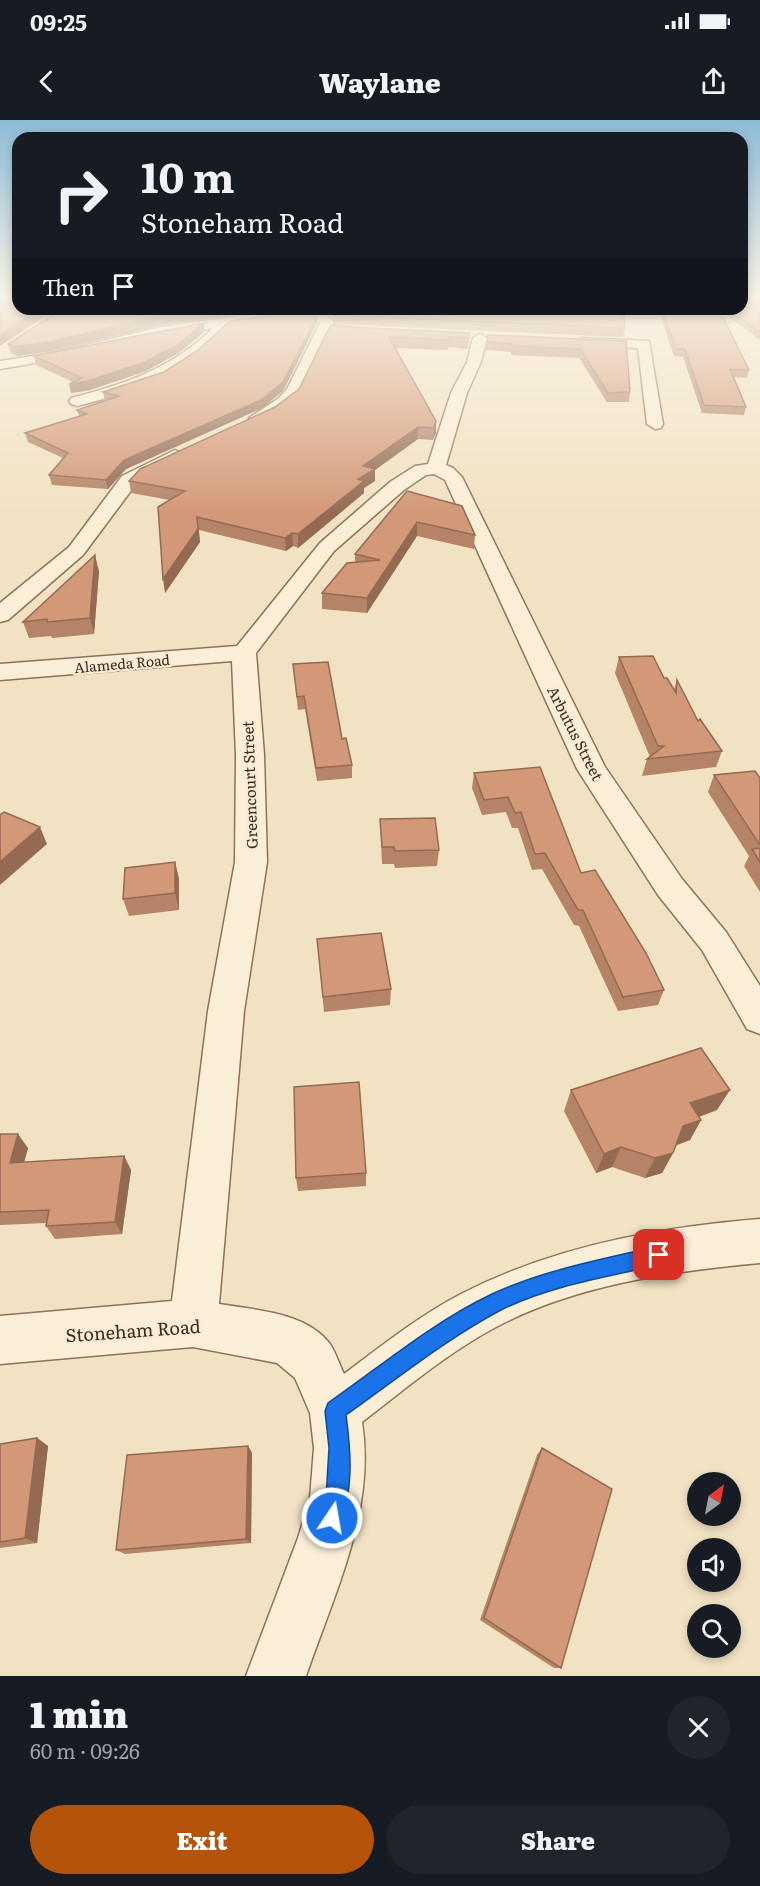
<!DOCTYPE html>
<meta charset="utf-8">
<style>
body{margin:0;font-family:Literata,serif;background:#20242c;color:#f1f3f6;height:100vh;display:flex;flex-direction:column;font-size:22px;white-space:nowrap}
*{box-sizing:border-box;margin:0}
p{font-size:20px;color:#9ea1a6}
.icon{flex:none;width:33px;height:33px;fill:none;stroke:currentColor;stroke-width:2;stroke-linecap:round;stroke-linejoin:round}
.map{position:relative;height:1556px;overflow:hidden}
.panel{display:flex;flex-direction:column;background:#171b24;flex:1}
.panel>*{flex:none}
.guide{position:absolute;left:12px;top:12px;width:736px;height:183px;border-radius:18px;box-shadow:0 3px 9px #0003;background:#171b24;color:#f1f3f6;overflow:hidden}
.needle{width:39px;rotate:32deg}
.buttons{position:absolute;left:687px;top:1352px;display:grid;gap:12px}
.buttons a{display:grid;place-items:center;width:54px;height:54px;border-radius:50%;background:#171b24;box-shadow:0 3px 9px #0003;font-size:30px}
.pin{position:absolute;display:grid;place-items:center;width:51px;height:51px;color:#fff;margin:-26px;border-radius:12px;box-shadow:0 3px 9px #0006}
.me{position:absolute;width:66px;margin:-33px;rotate:12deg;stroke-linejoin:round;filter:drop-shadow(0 0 4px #0008)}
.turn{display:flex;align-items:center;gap:21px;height:126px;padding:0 30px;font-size:27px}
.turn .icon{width:78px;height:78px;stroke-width:2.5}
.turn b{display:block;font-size:42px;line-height:51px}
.then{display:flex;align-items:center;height:57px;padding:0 30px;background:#0003;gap:12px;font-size:22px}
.round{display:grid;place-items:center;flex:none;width:63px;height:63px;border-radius:32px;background:#20242c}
.overview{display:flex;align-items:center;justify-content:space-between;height:102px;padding:0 30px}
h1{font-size:36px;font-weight:800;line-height:45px}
.button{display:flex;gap:12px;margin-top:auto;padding:12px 30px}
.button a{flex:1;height:69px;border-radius:36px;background:#b45309;color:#fff;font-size:24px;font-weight:800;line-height:69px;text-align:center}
.button a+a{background:#20242c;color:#f1f3f6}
.status{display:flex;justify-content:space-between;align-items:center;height:42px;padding:0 30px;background:#171b24;direction:ltr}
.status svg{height:16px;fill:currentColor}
header{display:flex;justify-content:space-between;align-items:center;height:78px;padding:0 30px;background:#171b24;font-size:27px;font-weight:800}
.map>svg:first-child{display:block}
</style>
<div class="status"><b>09:25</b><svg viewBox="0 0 49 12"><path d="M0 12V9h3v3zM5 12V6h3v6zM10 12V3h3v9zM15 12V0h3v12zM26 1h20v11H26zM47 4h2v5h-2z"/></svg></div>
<header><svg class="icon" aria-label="back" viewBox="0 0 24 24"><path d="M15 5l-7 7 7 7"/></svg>Waylane<svg class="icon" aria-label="share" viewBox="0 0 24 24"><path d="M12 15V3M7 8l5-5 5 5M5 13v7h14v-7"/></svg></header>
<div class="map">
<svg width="760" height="1556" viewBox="0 0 760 1556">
<rect width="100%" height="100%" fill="#f2e2c4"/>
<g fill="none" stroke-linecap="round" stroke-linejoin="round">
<g stroke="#8e7259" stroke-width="3">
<path id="street" d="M 289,189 C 306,189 323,188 334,203 L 332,206 L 372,209 L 379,213 L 372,217 L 328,214 C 309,248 300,292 257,303 L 249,298 L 279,278 L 287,269 L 320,203 L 311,197 L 299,196 L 230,205 L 197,237 L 164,258 L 126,273 L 77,286 L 71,284 L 69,281 L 71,278 C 125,264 173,248 213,208 C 141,218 72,238 0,249 L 0,241 L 52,233 L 161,207 Z
M 480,214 L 487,218 L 481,242 L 467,273 L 446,345 L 453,348 L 462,357 L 605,647 L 682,759 L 726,812 L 760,866 L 760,914 L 747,909 L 702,830 L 658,775 L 577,649 L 445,360 L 434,354 L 426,355 L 404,370 L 334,431 L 256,533 L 264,635 L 267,742 L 244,891 L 219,1184 C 255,1190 306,1192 330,1224 C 336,1233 339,1244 344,1254 C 381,1226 419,1196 461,1174 C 552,1127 658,1107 760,1099 L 760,1143 C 672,1151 575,1165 496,1207 C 447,1233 405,1269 362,1302 C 376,1390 334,1474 306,1556 L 246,1556 L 298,1418 L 310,1378 L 314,1328 L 310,1293 L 295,1258 L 277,1243 L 193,1227 L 0,1244 L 0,1196 L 172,1181 L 208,891 L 235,742 L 236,635 L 232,541 L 0,560 L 0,544 L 237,526 L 320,423 L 390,362 L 415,346 L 428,344 L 451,273 L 467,242 L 473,218 Z
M 582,218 L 649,221 L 663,304 L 661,308 L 655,309 L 647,304 L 638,228 L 577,225 L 575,222 Z
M 175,330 L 184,335 L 181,339 L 136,364 L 83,435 L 8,500 L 0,502 L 0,483 L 69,427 L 122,356 Z"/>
</g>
<use href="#street" fill="#fbefd8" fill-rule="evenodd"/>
</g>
<path fill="#b58366" d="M 760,176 L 760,220 L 720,190 L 749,250 L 747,258 L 734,257 L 746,287 L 744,295 L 702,293 L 683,237 L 674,236 L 658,189 L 742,189 Z
M 317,189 L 623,189 L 625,208 L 623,217 L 334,204 L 333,195 Z
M 204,203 L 205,211 L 180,232 L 146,251 L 90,270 L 71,273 L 73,262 L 36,245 L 34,236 Z
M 317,203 L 283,271 L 262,288 L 126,349 L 108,369 L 52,365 L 49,355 L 63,338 L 28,322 L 25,313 L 79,296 L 77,290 L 105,281 L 103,272 Z
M 161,205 L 52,231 L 17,236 L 11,233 L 8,224 Z
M 330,206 L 470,213 L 468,229 L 449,227 L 448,230 L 395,228 L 436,301 L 436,313 L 433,320 L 418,319 L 375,350 L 375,361 L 364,368 L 364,373 L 298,428 L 293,426 L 286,431 L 199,410 L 200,422 L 165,473 L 170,380 L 131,373 L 129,361 L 275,287 L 299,269 Z
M 626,221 L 630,272 L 629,282 L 607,282 L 579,238 L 511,235 L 511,232 L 486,230 L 487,222 Z
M 407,371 L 475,415 L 474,429 L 417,416 L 367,493 L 322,489 L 322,473 L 355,443 L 355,434 Z
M 99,451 L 94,514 L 52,518 L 51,516 L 29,518 L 23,502 Z
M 619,537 L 664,558 L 674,570 L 677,560 L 698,601 L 722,631 L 716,647 L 642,656 L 647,639 L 650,637 L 615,553 Z
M 293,544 L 342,619 L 352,645 L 352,658 L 317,661 L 305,589 L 298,590 Z
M 540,647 L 581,753 L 664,870 L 658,885 L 618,891 L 579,806 L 574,805 L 542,749 L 532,750 L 518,708 L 512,708 L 506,692 L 482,695 L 472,668 L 474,653 Z
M 714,655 L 760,658 L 760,772 L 744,746 L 749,736 L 708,672 Z
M 380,699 L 439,730 L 437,746 L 395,748 L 394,744 L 382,744 Z
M 175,742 L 179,759 L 179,790 L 129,796 L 123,779 Z
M 317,819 L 391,869 L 390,885 L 324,892 Z
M 571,970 L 717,990 L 699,997 L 701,1000 L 690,1020 L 676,1025 L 673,1033 L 662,1053 L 645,1058 L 612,1047 L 596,1053 L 564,991 Z
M 0,1014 L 28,1028 L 24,1042 L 124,1036 L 131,1050 L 122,1114 L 55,1119 L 46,1106 L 46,1103 L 0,1105 Z
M 366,1053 L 366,1066 L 298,1071 L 296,1058 Z
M 37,1318 L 48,1326 L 37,1423 L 0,1428 L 0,1324 Z
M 248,1326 L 252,1333 L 251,1423 L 125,1434 L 116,1430 Z
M 542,1328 L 561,1548 L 554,1548 L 480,1500 L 537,1335 Z"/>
<path fill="#946a53" d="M 41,189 L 56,189 L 0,226 L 0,215 Z
M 215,189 L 283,189 L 161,205 L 52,231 L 17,236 L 14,227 L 159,196 Z
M 317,196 L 317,203 L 283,271 L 262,288 L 126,349 L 108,369 L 106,360 L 124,340 Z
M 204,203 L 205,211 L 180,232 L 146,251 L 90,270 L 71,273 L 69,264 Z
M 436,301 L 436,313 L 433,320 L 434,308 Z
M 418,307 L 418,319 L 375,350 L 375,361 L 364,368 L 364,373 L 298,428 L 298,414 L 358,359 L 363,346 Z
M 197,397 L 200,422 L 165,473 L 163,459 Z
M 417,402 L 417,416 L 367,493 L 367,478 Z
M 292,413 L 293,426 L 286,431 L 285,418 Z
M 95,435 L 99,451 L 94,514 L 90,498 Z
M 40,707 L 47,724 L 0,765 L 0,742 Z
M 175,742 L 179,759 L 179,790 L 175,773 Z
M 730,970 L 717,990 L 679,1004 L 690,983 Z
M 701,1000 L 690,1020 L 672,1027 L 683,1006 Z
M 18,1014 L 28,1028 L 20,1057 L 10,1043 Z
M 621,1027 L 612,1047 L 596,1053 L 604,1034 Z
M 673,1033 L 662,1053 L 645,1058 L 655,1038 Z
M 124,1036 L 131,1050 L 122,1114 L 115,1102 Z
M 37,1318 L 48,1326 L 37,1423 L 25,1418 Z
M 248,1326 L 252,1333 L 251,1423 L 246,1419 Z"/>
<path fill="#d39877" stroke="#946a53" stroke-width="1.5" d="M 0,176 L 18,176 L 18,189 L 41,189 L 0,215 Z
M 742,176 L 760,176 L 760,212 L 729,189 L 742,189 Z
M 62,189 L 215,189 L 159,196 L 49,222 L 14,227 L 8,224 Z
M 333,189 L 623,189 L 625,208 L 334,195 Z
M 662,189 L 719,189 L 749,250 L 730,249 L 746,287 L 704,285 L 685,229 L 676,229 Z
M 304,191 L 317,196 L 283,262 L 261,280 L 124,340 L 106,360 L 49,355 L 68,333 L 25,313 L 87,294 L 77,290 L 119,276 L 103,272 L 164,252 L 197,231 L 230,201 Z
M 204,203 L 179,224 L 145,242 L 88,261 L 69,264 L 82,258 L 34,236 Z
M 330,206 L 470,213 L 469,218 L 449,217 L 448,220 L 389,217 L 436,301 L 434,308 L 418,307 L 363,346 L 375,349 L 358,359 L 364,361 L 298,414 L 292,413 L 285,418 L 197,397 L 198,409 L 163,459 L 158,387 L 185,371 L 129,361 L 140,349 L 275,287 L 299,269 Z
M 488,215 L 626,221 L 630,272 L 608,273 L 580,229 L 512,226 L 512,224 L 487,222 Z
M 407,371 L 462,386 L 475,415 L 417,402 L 367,478 L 322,473 L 347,443 L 380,440 L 355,434 Z
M 95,435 L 90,498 L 47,502 L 47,499 L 23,502 Z
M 653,536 L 664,558 L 667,558 L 676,573 L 677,560 L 698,601 L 700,599 L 722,631 L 647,639 L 664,626 L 658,626 L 619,537 Z
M 328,542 L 342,619 L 346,618 L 352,645 L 316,648 L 304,576 L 297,577 L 293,544 Z
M 540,647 L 581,753 L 595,750 L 646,833 L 664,870 L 623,877 L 583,790 L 578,790 L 545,733 L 535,734 L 521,692 L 515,693 L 508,677 L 484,680 L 474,653 Z
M 755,651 L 760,658 L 760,725 L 714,655 Z
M 4,692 L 40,707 L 0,742 L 0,695 Z
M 435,698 L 439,730 L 395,731 L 394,727 L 382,727 L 380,699 Z
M 760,728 L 760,742 L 752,729 Z
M 175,742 L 175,773 L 123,779 L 125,748 Z
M 381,813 L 391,869 L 323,877 L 317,819 Z
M 701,928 L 730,970 L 690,983 L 701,1000 L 683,1006 L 673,1033 L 655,1038 L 621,1027 L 604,1034 L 571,970 Z
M 359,962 L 366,1053 L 296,1058 L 294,967 Z
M 0,1014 L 18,1014 L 10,1043 L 124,1036 L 115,1102 L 46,1106 L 49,1090 L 0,1092 Z
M 37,1318 L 25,1418 L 0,1422 L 0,1324 Z
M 248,1326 L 246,1419 L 116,1430 L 127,1335 Z
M 542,1328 L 612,1369 L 561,1548 L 484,1498 Z"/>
<linearGradient id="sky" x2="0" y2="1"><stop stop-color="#8dbbd6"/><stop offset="0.45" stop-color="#f9f2e4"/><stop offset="1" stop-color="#f9f2e4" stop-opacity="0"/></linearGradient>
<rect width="760" height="394" fill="url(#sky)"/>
<path fill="#1a73e8" stroke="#114b97" stroke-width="1.5" d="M 659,1126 L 665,1129 L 668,1135 L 665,1142 L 659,1145 C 606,1157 549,1166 501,1190 C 446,1219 397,1259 346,1295 C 351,1332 354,1371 339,1406 L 332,1409 L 324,1406 L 320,1398 L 326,1378 L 329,1328 L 325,1291 L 328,1283 C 381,1246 433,1202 492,1174 C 544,1150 602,1139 659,1126 Z"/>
<g text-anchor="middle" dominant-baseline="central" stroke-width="4.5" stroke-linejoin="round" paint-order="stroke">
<g font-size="14" fill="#3d2b1e" stroke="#f8ecd4">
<text transform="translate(122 543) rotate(-5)">Alameda Road</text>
</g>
<g font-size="15" fill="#3d2b1e" stroke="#f8ecd4">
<text transform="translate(576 613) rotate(63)">Arbutus Street</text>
<text transform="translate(249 665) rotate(-92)">Greencourt Street</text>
</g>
<g font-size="18" fill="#3d2b1e" stroke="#f8ecd4">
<text transform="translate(133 1210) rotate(-4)">Stoneham Road</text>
</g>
</g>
</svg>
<div class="buttons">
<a><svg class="needle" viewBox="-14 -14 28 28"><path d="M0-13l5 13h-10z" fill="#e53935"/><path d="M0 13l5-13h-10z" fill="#9ea1a6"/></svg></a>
<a><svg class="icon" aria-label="sound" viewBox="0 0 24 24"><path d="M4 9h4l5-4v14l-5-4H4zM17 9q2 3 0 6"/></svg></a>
<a><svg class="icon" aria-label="search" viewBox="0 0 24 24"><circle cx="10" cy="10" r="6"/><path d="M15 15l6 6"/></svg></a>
</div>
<div class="pin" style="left:659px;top:1135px;background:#d93025"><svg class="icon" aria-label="arrive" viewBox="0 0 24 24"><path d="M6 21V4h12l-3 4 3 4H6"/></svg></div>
<svg class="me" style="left:332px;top:1398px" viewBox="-20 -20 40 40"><circle r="17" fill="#1a73e8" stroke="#fff" stroke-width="3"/><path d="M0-11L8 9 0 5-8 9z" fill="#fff"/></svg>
<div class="guide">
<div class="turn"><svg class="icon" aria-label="right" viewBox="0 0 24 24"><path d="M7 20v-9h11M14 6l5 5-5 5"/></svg><div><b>10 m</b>Stoneham Road</div></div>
<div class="then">Then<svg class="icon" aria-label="arrive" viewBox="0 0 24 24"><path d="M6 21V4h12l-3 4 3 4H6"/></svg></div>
</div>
</div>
<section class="panel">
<div class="overview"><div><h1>1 min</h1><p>60 m · 09:26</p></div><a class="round"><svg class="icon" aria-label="close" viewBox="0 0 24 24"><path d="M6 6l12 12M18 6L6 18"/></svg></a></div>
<div class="button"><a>Exit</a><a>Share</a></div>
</section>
